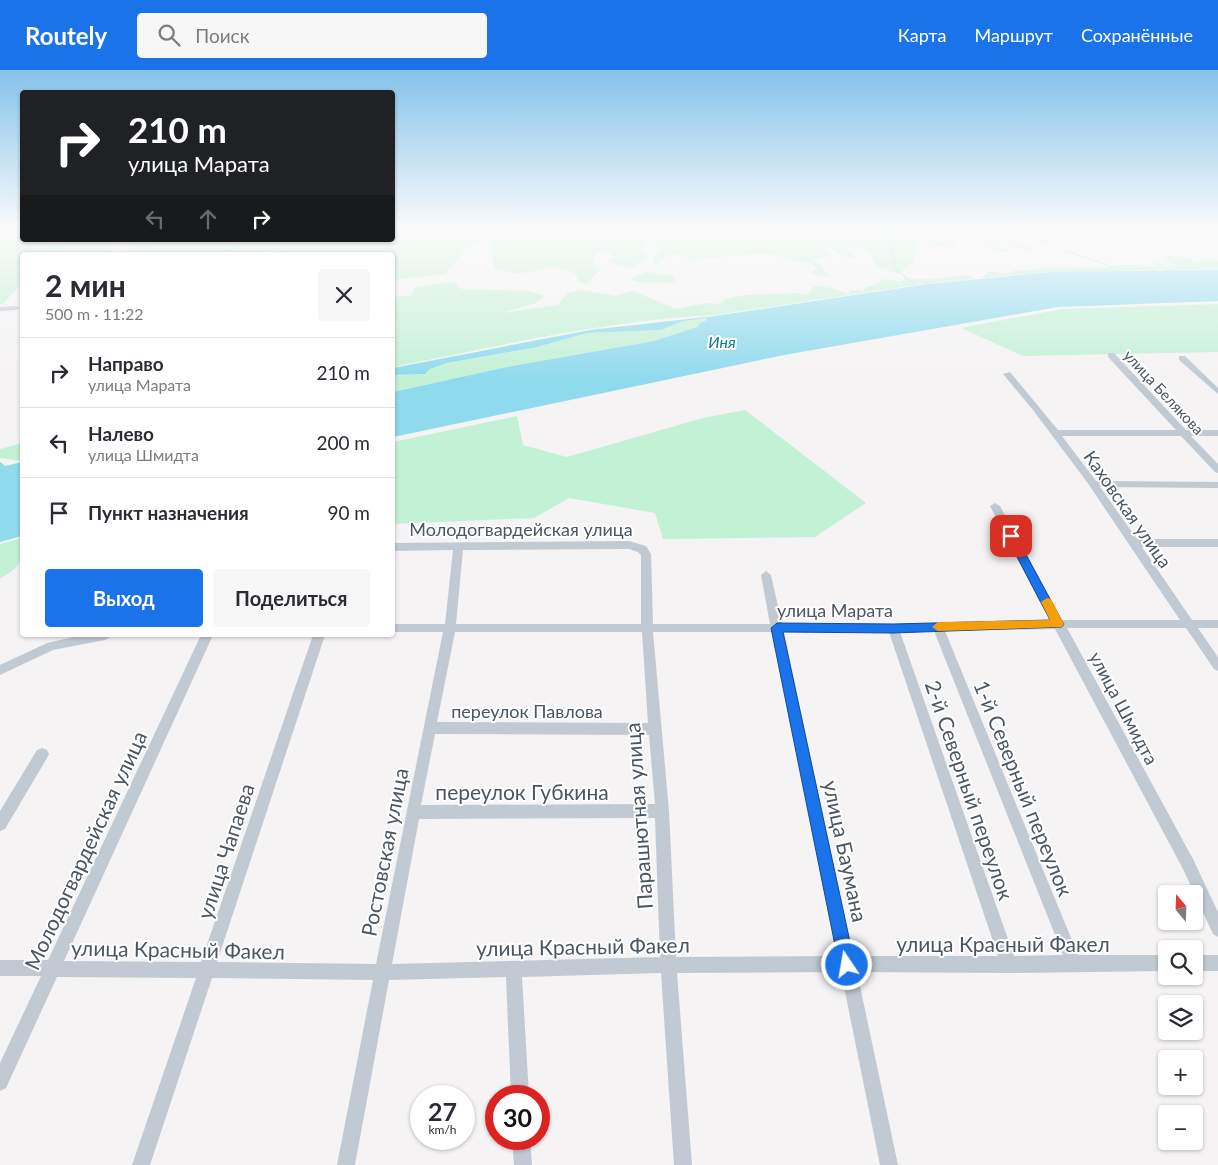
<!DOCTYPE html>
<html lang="ru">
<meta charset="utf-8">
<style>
body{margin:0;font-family:Lato,sans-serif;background:#f7f7f7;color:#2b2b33;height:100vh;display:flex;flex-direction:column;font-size:19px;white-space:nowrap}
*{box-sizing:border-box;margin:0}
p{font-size:16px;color:#7c7c81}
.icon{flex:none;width:28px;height:28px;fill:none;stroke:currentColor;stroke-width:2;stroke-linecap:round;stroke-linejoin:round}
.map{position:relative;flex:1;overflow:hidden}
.details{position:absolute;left:20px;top:182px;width:375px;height:385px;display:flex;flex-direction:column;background:#fff;border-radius:5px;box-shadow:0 1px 4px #0004}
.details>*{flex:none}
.top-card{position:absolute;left:20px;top:20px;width:375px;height:152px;border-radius:5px;box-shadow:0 1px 4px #0004;background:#202124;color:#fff;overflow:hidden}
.needle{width:32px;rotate:341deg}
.fabs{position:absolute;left:1158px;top:815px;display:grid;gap:10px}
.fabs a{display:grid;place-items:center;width:45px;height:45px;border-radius:5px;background:#fff;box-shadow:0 1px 4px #0004;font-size:25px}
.speed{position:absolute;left:410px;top:1015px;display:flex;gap:10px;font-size:25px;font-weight:700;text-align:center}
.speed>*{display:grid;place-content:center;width:65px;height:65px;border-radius:50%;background:#fff;box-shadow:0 1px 4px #0004;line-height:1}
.speed small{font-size:12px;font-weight:400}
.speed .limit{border:8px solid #d22;background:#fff;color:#111}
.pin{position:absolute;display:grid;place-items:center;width:42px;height:42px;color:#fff;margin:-21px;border-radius:10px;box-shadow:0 2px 8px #0006}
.me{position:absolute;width:55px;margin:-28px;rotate:348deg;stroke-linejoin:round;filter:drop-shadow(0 0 4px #0008)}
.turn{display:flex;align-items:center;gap:18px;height:105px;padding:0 25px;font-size:22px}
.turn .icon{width:65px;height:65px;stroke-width:2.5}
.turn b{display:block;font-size:35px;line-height:42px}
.lanes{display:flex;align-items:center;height:48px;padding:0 25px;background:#0003;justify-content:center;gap:25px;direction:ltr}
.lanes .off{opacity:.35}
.round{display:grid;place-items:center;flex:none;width:52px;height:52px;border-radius:5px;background:#f7f7f7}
.headline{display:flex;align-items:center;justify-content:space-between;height:85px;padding:0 25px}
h1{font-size:30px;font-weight:700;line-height:38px}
.action{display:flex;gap:10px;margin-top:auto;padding:10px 25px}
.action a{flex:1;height:58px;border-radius:5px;background:#1a73e8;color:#fff;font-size:20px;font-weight:700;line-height:58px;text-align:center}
.action a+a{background:#f7f7f7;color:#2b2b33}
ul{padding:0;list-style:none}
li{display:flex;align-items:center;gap:15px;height:70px;padding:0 25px;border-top:1px solid #e1e1e2}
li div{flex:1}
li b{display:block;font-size:19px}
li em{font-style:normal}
header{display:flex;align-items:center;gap:30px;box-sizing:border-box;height:70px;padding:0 25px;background:#1a73e8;color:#fff}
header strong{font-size:24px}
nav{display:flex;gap:28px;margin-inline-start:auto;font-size:18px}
.search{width:350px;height:45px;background:#f7f7f7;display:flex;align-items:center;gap:12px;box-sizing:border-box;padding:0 18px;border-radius:5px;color:#7c7c81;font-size:19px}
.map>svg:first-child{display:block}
</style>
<header>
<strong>Routely</strong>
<div class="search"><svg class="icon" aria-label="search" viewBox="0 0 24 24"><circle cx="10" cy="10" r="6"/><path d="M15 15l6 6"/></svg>Поиск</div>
<nav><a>Карта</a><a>Маршрут</a><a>Сохранённые</a></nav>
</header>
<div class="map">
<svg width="1218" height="1095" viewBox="0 0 1218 1095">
<rect width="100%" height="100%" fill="#f5f3f3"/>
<path fill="#c3f1d5" d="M 0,157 L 22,157 L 22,170 L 42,170 L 56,174 L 75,170 L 115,170 L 110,179 L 115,183 L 122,184 L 127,180 L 126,170 L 146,173 L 149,170 L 392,170 L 393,157 L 922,157 L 913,193 L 899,204 L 876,196 L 869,182 L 852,175 L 847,179 L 856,187 C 847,191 837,183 829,177 L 823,179 L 831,186 L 812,190 L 820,194 L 830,208 L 811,203 L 816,197 L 807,192 L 803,193 L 765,183 L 693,190 L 675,184 L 662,188 L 657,196 L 653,194 L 653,187 L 662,180 L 653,175 L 651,171 L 644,173 L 643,179 L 647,188 L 630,198 L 612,193 L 609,190 L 615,188 L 610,182 L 596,182 L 592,192 L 600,200 L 587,214 L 579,212 L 576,204 L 555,197 L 517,204 L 494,199 L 490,167 L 466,179 L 446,204 L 393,210 L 392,185 L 270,185 L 289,177 L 256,185 L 22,185 L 22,213 L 3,234 L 0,234 Z
M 963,157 L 1010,157 L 1005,167 L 1015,170 L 1032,179 L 1027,181 L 1012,175 L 1005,169 L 999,173 L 1008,182 L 1000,182 L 984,174 L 986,169 L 963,159 Z
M 1026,157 L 1171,157 L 1111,165 L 1067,159 L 1052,159 L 1049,167 L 1053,173 L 1046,175 L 1038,173 L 1042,170 C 1036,166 1032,159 1026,157 Z
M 933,161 L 939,164 L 936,168 L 938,171 L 943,169 L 954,172 L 955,176 L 949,179 L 940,176 L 929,176 L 927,170 Z
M 1169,185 L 1191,189 L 1194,194 L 1206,190 L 1218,191 L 1218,199 L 1050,202 L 982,208 L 989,201 L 1008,204 L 1016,200 L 1036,200 L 1041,197 L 1091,198 L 1122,195 L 1154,196 L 1157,192 L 1166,196 L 1176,195 L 1165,190 Z
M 646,202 L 674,206 L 676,213 L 637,212 L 630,209 Z
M 967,205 L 975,209 L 923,214 L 715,245 C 607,250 499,276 393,297 L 393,227 L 412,225 L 414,217 L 454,212 L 461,219 L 530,221 L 544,226 L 536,233 L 501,243 L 559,235 L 566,223 L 581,220 L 615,226 L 633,221 L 676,239 L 707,233 L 719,234 L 726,229 L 746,225 L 798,223 L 808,225 L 814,215 L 837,219 L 846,224 L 851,220 L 864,221 L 866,217 L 876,215 L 884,209 L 901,212 L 905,208 C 926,212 946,206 967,205 Z
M 1218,234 L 1218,282 L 1023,286 L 961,258 L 1062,239 Z
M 706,248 L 708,250 L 700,253 L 697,257 L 654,271 L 507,297 L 393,322 L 393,305 L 425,304 L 430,299 L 447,293 L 537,277 L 587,263 L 661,260 L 684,251 Z
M 745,340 L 866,433 L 815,467 L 663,469 L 655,443 L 569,428 L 534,448 L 393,454 L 393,372 L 517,346 L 523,375 L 567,387 L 703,348 Z
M 22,373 L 22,391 L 0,388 L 0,379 Z
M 22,468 C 23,490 21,498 0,508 L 0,474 Z"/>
<path fill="#90daee" d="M 1218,200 L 1218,231 L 1058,237 L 784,285 L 393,367 L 393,322 L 507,297 L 654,271 L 697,257 L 700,253 L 707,250 L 706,248 L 684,251 L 661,260 L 587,263 L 537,277 L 447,293 L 430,299 L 425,304 L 393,305 L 393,298 L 590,260 L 715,246 L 928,214 L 1054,202 Z
M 0,392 L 5,396 L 22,392 L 22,466 L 0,472 Z"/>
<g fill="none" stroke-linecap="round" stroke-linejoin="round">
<path stroke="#90daee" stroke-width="1" d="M 894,157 L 892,178 L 895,198 L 917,217
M 1066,181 L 1108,195 L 1116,203
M 222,185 L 247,170"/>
<path fill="#c1cad2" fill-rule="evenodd" d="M 0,237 L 16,236 L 20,238 L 16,240 L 0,241 Z
M 1108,283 L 1114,283 L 1186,360 L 1218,360 L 1218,366 L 1191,366 L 1218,394 L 1218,403 L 1215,402 L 1181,366 L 1062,366 L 1096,411 L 1218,412 L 1218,418 L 1100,417 L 1137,469 L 1218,469 L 1218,477 L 1142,477 L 1192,550 L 1218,550 L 1218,558 L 1198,558 L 1218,587 L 1218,601 L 1214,599 L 1186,558 L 1067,558 L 1193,789 L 1218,842 L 1218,867 L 1213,864 L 1183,799 L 1055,559 L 945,561 L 1078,885 L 1166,885 L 1166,901 L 1009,903 L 857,902 L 898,1095 L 880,1095 L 841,902 L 677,903 L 692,1095 L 674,1095 L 661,903 L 522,907 L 529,1026 L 511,1026 L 506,907 L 389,910 L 355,1095 L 337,1095 L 373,910 L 212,908 L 150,1095 L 132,1095 L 196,908 L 57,907 L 6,1018 L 0,1021 L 0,993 L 41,906 L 0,906 L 0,890 L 48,890 L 201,565 L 213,565 L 64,891 L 201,892 L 313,565 L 325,565 L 217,892 L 376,894 L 443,562 L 392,562 L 392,554 L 445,554 L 453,480 L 392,481 L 392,473 L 629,471 L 646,476 L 651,484 L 653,554 L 770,554 L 761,505 L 766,501 L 771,505 L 782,554 L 893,554 L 1050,550 L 990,436 L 995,433 L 1000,436 L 1062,550 L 1180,550 L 1087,412 L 1033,340 L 1003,304 L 1010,302 L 1058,360 L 1176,360 L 1108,287 ZM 629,479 L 638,482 L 641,485 L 641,554 L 456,554 L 463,480 ZM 934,561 L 1063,885 L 1014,886 L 900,562 ZM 455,562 L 642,562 L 648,653 L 437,652 ZM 653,562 L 772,562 L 838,886 L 676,887 L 669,741 ZM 784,562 L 889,562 L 998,886 L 853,886 ZM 435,664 L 649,665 L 655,734 L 421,735 ZM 655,748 L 660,887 L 392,894 L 419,749 Z
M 1179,286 L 1185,286 L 1218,318 L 1218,324 L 1179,290 Z
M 82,565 L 111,565 L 109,568 L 105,570 L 53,580 L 0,605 L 0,595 L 47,573 Z
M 42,678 L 47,680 L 49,684 L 47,688 L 5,759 L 0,761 L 0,741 L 37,680 Z
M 1194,885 L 1218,885 L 1218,901 L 1194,901 Z
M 512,1069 L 530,1069 L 532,1095 L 514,1095 Z"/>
</g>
<linearGradient id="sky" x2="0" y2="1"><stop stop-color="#85c3ea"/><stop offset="0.51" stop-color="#fafafa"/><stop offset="1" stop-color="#fafafa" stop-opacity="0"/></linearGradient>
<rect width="1218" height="310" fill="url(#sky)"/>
<path fill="#1a73e8" stroke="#114b97" d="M 1011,463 L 1016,466 L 1062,551 L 1064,554 L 1062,557 L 893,563 L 783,562 L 855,895 L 852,900 L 847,903 L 841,900 L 839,895 L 771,558 L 777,553 L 893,554 L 1050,550 L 1006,466 Z"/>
<path fill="#f59e0b" d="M 1047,528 L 1051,529 L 1064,554 L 1062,557 L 938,561 L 932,557 L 938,552 L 1050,550 L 1041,532 Z"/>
<g text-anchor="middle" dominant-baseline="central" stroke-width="4" stroke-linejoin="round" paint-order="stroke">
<g font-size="15" fill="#4a5661" stroke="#fff">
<text transform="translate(1164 322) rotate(47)">улица Белякова</text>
</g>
<g font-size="16" font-style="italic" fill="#0c7c9b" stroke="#fff">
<text x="722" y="271">Иня</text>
</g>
<g font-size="18" fill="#4a5661" stroke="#fff">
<text transform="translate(1128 439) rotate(55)">Каховская улица</text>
<text x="521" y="459">Молодогвардейская улица</text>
<text x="835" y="540">улица Марата</text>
<text transform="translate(1124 638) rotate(62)">улица Шмидта</text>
<text x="527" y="641">переулок Павлова</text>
</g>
<g font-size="21" fill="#4a5661" stroke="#fff">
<text transform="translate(1024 718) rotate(68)">1-й Северный переулок</text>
<text transform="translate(970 720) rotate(71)">2-й Северный переулок</text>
<text x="522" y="721">переулок Губкина</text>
<text transform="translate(638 746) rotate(-94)">Парашютная улица</text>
<text transform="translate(85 780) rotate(-65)">Молодогвардейская улица</text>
<text transform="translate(225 781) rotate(-72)">улица Чапаева</text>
<text transform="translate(846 781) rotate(78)">улица Баумана</text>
<text transform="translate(384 782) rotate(-79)">Ростовская улица</text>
<text x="1003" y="873">улица Красный Факел</text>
<text transform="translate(583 876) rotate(-1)">улица Красный Факел</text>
<text transform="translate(178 879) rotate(1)">улица Красный Факел</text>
</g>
</g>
</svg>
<div class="fabs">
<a><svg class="needle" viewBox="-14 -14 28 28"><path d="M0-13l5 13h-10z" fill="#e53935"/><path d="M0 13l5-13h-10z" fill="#7c7c81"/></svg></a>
<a><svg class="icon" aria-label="search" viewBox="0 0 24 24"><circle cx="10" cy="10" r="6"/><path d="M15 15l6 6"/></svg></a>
<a><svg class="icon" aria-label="layers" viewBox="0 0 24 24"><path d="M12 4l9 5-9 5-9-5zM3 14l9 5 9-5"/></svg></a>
<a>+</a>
<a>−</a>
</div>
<div class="speed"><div>27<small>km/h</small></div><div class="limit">30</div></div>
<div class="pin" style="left:1011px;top:466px;background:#d93025"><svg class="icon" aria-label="arrive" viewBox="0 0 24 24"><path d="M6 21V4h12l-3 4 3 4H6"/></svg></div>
<svg class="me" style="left:847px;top:895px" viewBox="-20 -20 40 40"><circle r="17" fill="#1a73e8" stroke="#fff" stroke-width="3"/><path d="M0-11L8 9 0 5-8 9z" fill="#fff"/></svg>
<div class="top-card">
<div class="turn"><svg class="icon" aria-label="right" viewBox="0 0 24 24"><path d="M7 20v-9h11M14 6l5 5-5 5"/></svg><div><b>210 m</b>улица Марата</div></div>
<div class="lanes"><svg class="icon off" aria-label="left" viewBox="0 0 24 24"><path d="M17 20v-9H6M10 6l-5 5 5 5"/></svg><svg class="icon off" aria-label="ahead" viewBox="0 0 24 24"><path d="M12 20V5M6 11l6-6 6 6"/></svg><svg class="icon" aria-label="right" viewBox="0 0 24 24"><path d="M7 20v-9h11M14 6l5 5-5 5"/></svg></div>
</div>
<section class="details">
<div class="headline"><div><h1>2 мин</h1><p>500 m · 11:22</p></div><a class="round"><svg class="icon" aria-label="close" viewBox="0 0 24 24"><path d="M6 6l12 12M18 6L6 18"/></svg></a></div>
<ul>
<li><svg class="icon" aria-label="right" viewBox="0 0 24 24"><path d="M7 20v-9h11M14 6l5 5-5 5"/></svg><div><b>Направо</b><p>улица Марата</p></div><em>210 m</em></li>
<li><svg class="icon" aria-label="left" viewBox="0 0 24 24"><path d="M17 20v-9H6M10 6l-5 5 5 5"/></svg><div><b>Налево</b><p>улица Шмидта</p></div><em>200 m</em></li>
<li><svg class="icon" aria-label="arrive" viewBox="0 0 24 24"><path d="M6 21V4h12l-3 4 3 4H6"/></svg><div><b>Пункт назначения</b></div><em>90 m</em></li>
</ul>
<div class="action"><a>Выход</a><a>Поделиться</a></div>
</section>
</div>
